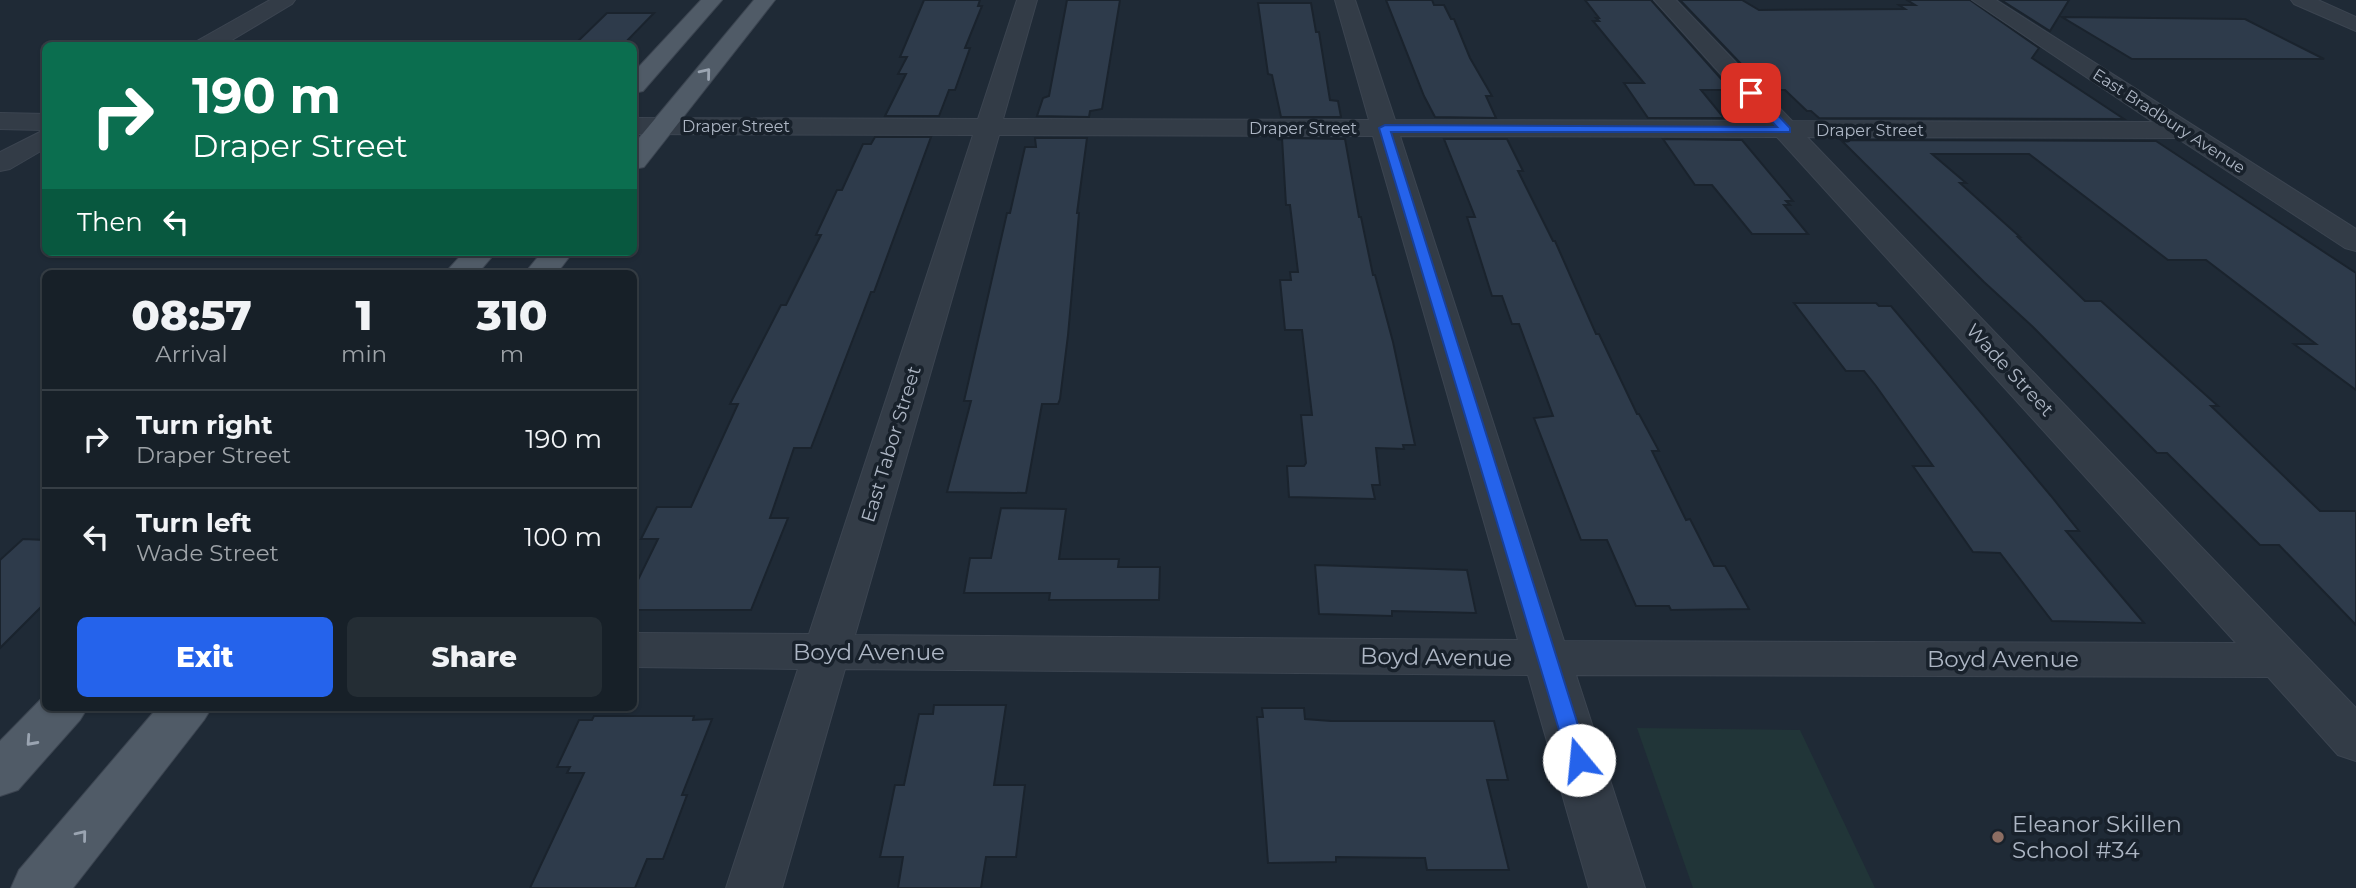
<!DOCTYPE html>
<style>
body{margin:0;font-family:Montserrat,sans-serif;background:#242d34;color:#f1f3f6;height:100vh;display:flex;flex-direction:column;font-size:26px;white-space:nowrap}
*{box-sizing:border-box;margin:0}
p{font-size:23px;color:#9ea3a8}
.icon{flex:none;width:38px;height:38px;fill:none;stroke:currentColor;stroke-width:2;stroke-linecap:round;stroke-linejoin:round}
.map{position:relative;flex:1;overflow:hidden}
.panel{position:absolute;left:42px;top:270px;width:595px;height:441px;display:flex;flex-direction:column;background:#172028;border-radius:10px;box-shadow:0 2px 5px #0004,0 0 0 2px #363e45}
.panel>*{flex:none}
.banner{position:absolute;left:42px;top:42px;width:595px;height:214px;border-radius:10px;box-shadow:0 2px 5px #0004,0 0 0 2px #363e45;background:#0b6e4f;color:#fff;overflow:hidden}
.pin{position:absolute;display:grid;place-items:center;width:60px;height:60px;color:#fff;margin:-30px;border-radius:14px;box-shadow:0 4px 10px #0006}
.me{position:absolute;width:77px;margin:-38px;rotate:343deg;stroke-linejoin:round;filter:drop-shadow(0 0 5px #0008)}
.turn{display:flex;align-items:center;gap:24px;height:147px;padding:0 35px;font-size:32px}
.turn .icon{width:91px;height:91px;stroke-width:2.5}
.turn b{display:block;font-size:49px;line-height:60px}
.then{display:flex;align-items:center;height:66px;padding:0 35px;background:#0003;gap:14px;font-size:26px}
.eta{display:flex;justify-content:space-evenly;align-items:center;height:119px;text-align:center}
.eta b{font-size:42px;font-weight:800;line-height:49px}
.action{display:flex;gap:14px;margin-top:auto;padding:14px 35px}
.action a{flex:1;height:80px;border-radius:10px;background:#2563eb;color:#fff;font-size:28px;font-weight:800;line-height:80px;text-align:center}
.action a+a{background:#242d34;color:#f1f3f6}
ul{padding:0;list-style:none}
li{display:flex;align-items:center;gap:21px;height:98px;padding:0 35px;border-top:2px solid #363e45}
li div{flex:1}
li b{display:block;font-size:26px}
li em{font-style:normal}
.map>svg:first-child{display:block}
</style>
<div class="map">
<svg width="2356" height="888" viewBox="0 0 2356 888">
<rect width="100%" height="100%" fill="#1f2a36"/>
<path fill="#213538" d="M 1637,728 L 1800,730 L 1875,888 L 1693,888 Z"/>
<path fill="#2e3b4b" stroke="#1a232d" stroke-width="2" d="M 924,0 L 980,0 L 978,6 L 982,6 L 965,48 L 970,48 L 955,90 L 949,90 L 939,116 L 885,116 L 906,74 L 898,74 L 907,57 L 900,57 Z
M 1067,0 L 1120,0 L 1102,109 L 1090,111 L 1089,117 L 1037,116 L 1043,98 L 1049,96 Z
M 1386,0 L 1432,0 L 1434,5 L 1444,5 L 1451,19 L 1454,19 L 1470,58 L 1492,96 L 1486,96 L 1496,118 L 1435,117 L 1424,96 Z
M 1585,0 L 1651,0 L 1731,90 L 1701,90 L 1724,118 L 1648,118 L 1624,83 L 1644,83 L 1593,21 L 1599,21 L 1596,18 L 1599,18 Z
M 1680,0 L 1742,0 L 1759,10 L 1905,9 L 1899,5 L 1915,5 L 1907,0 L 1970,0 L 2039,48 L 2032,58 L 2124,119 L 1819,118 L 1811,111 L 1807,111 L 1785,90 L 1766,90 Z
M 2001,0 L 2069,0 L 2050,31 Z
M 1258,3 L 1311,3 L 1316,32 L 1319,32 L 1330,100 L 1338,101 L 1341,117 L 1281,117 L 1272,75 L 1268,74 Z
M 607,13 L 654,13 L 622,46 L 573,46 Z
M 2062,17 L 2245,19 L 2324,59 L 2132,59 Z
M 875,137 L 931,137 L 874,292 L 871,292 L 863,313 L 811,448 L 794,448 L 770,518 L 788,518 L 751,610 L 634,610 L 634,588 L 658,539 L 641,539 L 657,507 L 691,507 L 738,404 L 730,404 L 781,305 L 786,305 L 821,235 L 816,235 L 837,190 L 842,190 L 863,144 L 871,144 Z
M 1035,138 L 1087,138 L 1077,213 L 1079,213 L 1068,335 L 1060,399 L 1058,404 L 1042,404 L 1026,493 L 947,492 L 971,401 L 964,401 L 1007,213 L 1010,213 L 1025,147 L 1036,147 Z
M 1282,138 L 1345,139 L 1359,217 L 1361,217 L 1373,275 L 1375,275 L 1393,342 L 1415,445 L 1403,445 L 1404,449 L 1376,448 L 1380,485 L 1372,485 L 1375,499 L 1289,497 L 1287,466 L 1304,466 L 1306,463 L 1301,415 L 1312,415 L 1302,330 L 1285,330 L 1280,280 L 1291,280 L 1290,272 L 1298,272 L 1290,205 L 1286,205 Z
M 1444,139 L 1507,139 L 1523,171 L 1518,171 L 1553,241 L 1555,241 L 1596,334 L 1599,334 L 1637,414 L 1639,414 L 1659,451 L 1652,451 L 1686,520 L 1690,519 L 1714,566 L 1725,566 L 1749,609 L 1671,610 L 1669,606 L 1636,606 L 1607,540 L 1581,540 L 1534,418 L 1553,416 L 1519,324 L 1512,324 L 1502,296 L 1492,296 L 1467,217 L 1475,217 Z
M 1663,139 L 1742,140 L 1793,201 L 1786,201 L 1790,205 L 1784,205 L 1808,234 L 1752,234 L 1712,185 L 1695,185 Z
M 1841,140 L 2156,141 L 2356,273 L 2356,390 L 2294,344 L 2316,344 L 2206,260 L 2168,260 L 2029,154 L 1932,154 L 1966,183 L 1960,183 L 2020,237 L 2018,237 L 2085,301 L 2101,301 L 2218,406 L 2211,406 L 2320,511 L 2356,511 L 2356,625 L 2279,545 L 2260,545 L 2167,453 L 2157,453 L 2033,327 L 1984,282 Z
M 1794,303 L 1876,303 L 1879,306 L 1891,306 L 2051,496 L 2079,531 L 2066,531 L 2144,623 L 2052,621 L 2000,553 L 1973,552 L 1913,466 L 1933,466 L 1876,386 L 1864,371 L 1846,371 Z
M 1001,508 L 1066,509 L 1059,559 L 1119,559 L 1118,567 L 1160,567 L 1159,600 L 1049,600 L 1050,593 L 964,593 L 970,558 L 991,558 Z
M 23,539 L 46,540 L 45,603 L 0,648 L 0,560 Z
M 1315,565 L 1467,570 L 1476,613 L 1392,611 L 1392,616 L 1319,614 Z
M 934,705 L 1006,705 L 994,785 L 1025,785 L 1016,857 L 986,857 L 981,888 L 898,888 L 903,857 L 880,857 L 895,785 L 904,785 L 919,714 L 933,714 Z
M 1262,708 L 1304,708 L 1305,719 L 1331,721 L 1494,721 L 1508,780 L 1487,780 L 1509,870 L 1427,870 L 1425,858 L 1336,857 L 1336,862 L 1268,863 L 1257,717 L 1263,717 Z
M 594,716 L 694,716 L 693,720 L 712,719 L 682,795 L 687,795 L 663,859 L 647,859 L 635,888 L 530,888 L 584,773 L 567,773 L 570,767 L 557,767 L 579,720 L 592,720 Z"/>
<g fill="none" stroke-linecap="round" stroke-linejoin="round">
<g stroke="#3c4551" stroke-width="2">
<path id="street" d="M 270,0 L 295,0 L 292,4 L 222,46 L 194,46 L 197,41 Z
M 1017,0 L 1037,0 L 1003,119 L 1369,120 L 1335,0 L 1355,0 L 1395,120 L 1763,121 L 1654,0 L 1676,0 L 1792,121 L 2153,122 L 1972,0 L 1996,0 L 2356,229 L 2356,251 L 2345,248 L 2177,138 L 1807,137 L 2356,708 L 2356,761 L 2338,755 L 2268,677 L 1576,675 L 1645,888 L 1589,888 L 1528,675 L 845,669 L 782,888 L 726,888 L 798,669 L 634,667 L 634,633 L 809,634 L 973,135 L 634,134 L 634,118 L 978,119 ZM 999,135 L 1373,136 L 1518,640 L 855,635 ZM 1400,136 L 1777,137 L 2236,643 L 1564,641 Z
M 2291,0 L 2318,0 L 2356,17 L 2356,31 L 2294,4 Z
M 0,113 L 46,114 L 46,148 L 10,169 L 0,171 L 0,152 L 44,130 L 0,129 Z"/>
</g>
<g stroke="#3c4551" stroke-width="2">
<path id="primary" d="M 701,0 L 722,0 L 643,91 L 634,93 L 634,72 Z
M 754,0 L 775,0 L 644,167 L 634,169 L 634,144 Z
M 464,252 L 496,252 L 478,273 L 445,273 Z
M 542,252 L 573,252 L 557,273 L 525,273 Z
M 46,694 L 46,707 L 88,707 L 80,720 L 18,790 L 0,796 L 0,741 Z
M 158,707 L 212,707 L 204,720 L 73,888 L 11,888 L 19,870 Z"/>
</g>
<use href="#street" fill="#333c47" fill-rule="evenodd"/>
<use href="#primary" fill="#505b67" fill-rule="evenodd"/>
</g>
<defs><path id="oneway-chevron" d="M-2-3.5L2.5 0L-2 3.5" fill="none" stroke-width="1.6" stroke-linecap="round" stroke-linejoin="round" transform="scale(1.75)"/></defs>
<g stroke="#9aa4b1">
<use href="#oneway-chevron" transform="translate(706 73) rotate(-51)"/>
<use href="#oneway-chevron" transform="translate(31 741) rotate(132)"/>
<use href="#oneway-chevron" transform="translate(82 835) rotate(-51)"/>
</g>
<path fill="#2563eb" stroke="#184099" stroke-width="2" d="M 1748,91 L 1755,91 L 1790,128 L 1790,132 L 1391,132 L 1589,760 L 1586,766 L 1579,768 L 1571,766 L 1568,760 L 1379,128 L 1385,125 L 1777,127 L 1748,95 Z"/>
<circle fill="#8d6e63" stroke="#18212b" stroke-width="2.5" cx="1998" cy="837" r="7"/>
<g text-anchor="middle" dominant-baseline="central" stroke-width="7" stroke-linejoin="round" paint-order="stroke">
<g font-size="16" fill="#adb6c4" stroke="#18212b">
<text transform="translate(2169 121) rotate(33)">East Bradbury Avenue</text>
<text x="736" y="126">Draper Street</text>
<text x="1303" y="128">Draper Street</text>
<text x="1870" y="130">Draper Street</text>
</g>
<g font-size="19" fill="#adb6c4" stroke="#18212b">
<text transform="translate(2010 370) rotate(47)">Wade Street</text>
<text transform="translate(891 444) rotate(-73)">East Tabor Street</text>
</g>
<g font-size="23" fill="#adb6c4" stroke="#18212b">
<text x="869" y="652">Boyd Avenue</text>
<text transform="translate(1436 657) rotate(1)">Boyd Avenue</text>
<text x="2003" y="659">Boyd Avenue</text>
</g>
<g font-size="23" fill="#adb6c4" stroke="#18212b" text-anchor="start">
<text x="2012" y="824">Eleanor Skillen<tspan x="2012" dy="26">School #34</tspan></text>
</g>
</g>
</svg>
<div class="pin" style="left:1751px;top:93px;background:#d93025"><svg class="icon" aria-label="arrive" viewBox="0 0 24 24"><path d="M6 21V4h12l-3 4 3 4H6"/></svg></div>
<svg class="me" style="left:1579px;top:760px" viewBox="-20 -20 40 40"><circle r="19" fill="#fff"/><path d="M0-13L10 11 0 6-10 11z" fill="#2563eb"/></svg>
<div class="banner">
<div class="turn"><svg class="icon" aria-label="right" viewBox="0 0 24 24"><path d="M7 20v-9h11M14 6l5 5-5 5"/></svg><div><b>190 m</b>Draper Street</div></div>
<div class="then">Then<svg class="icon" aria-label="left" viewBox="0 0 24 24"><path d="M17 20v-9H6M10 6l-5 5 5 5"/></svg></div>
</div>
<section class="panel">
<div class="eta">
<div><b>08:57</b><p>Arrival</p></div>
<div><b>1</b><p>min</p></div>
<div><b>310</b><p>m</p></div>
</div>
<ul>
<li><svg class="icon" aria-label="right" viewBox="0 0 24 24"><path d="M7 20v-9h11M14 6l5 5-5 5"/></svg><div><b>Turn right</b><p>Draper Street</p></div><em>190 m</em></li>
<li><svg class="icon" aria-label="left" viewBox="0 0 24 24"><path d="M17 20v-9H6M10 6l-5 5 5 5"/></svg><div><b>Turn left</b><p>Wade Street</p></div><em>100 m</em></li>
</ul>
<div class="action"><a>Exit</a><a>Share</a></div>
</section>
</div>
